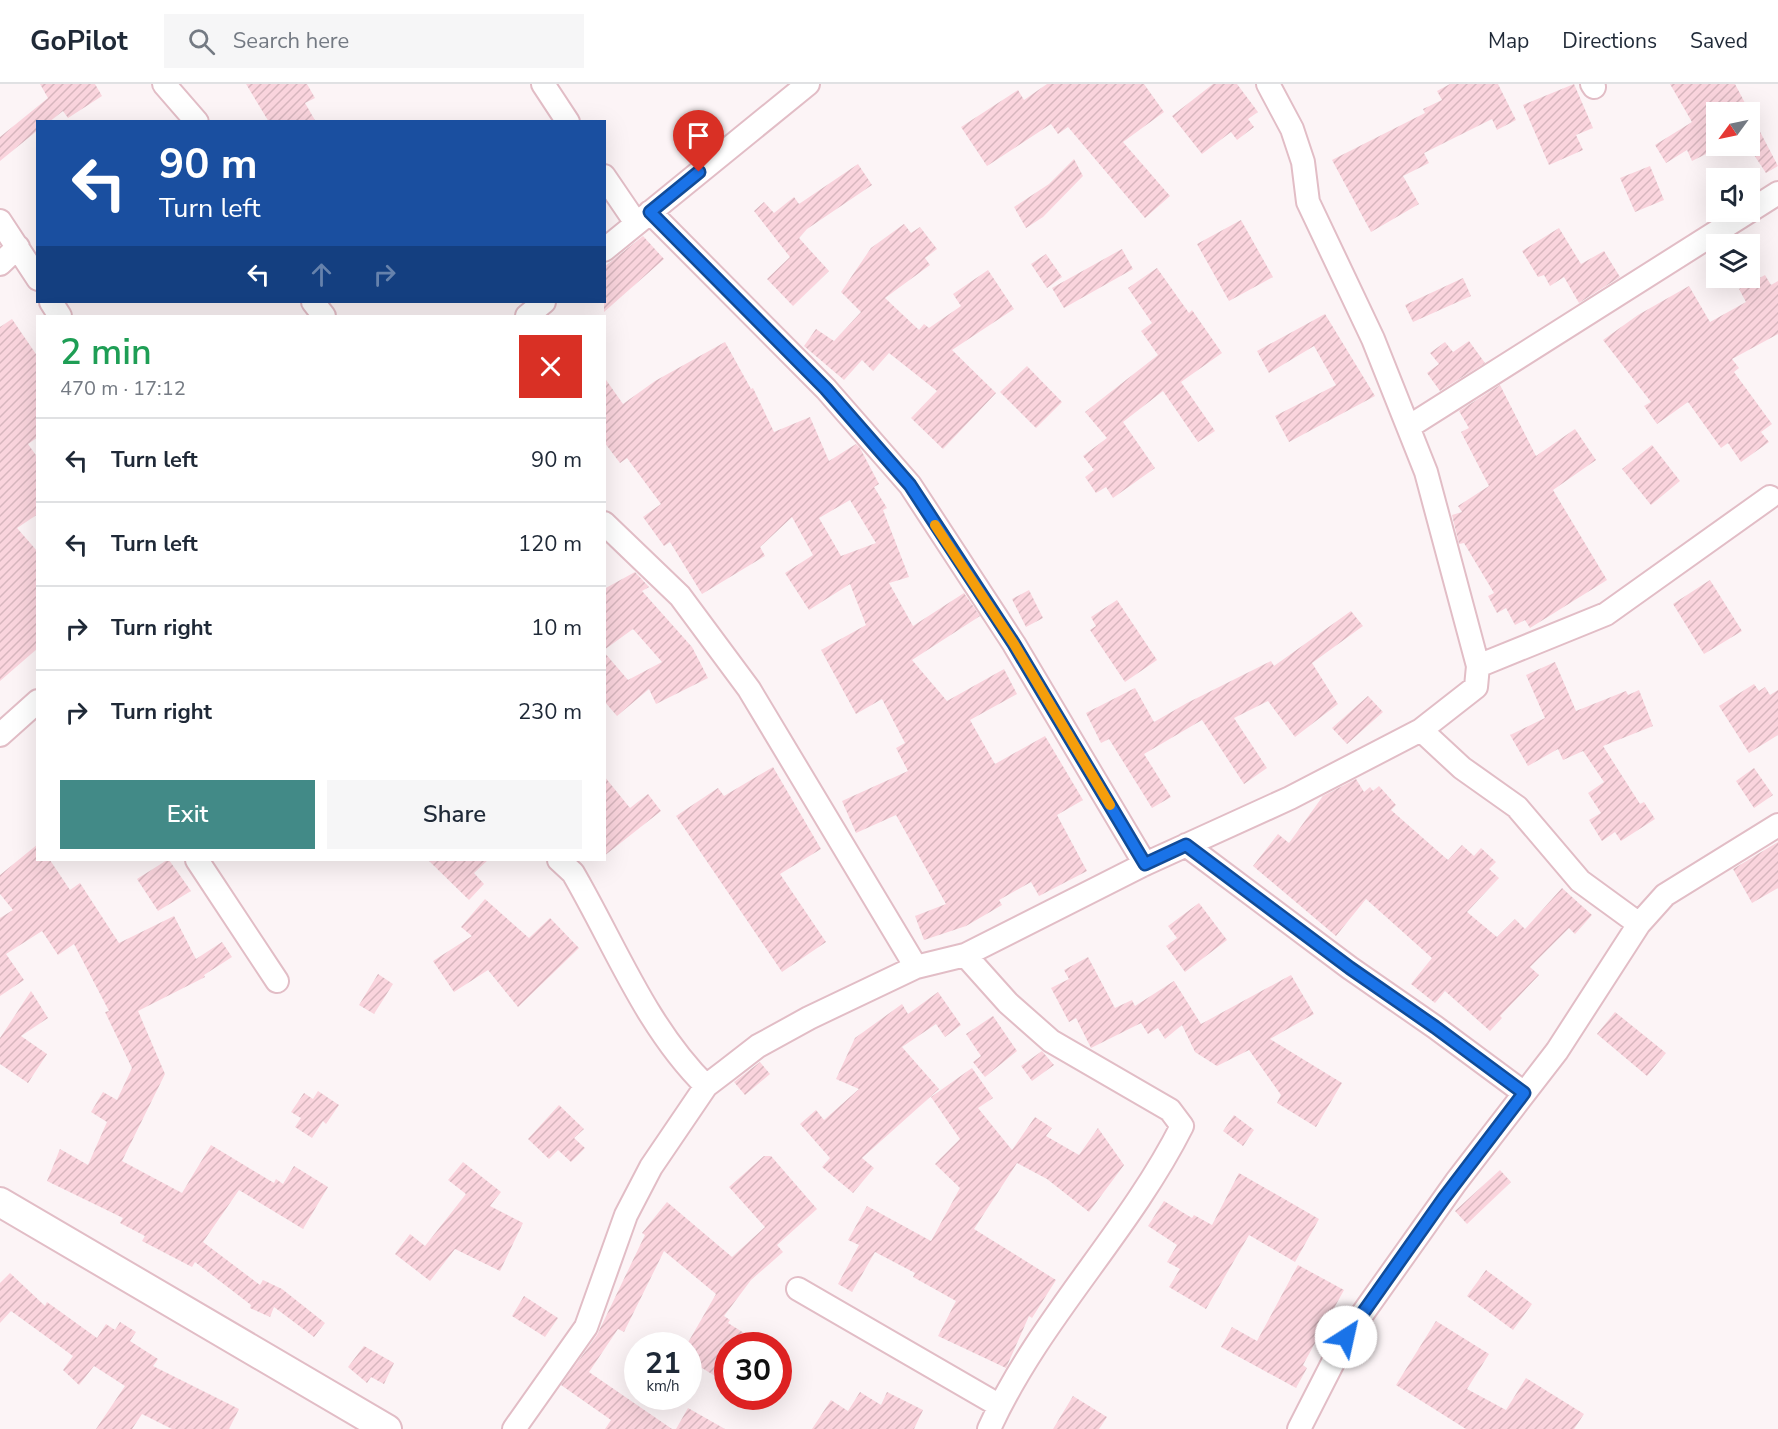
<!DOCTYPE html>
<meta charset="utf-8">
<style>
body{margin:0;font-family:"Nunito Sans",sans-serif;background:#f6f6f7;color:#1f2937;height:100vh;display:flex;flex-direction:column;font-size:22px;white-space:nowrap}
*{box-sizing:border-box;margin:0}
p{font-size:20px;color:#747a83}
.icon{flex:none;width:33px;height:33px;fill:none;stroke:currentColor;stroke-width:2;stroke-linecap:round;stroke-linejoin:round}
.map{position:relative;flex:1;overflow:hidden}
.drawer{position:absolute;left:36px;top:231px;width:570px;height:546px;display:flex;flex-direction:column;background:#fff;border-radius:0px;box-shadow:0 6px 24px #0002}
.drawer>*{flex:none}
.top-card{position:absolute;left:36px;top:36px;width:570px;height:183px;border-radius:0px;box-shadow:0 6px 24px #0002;background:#1a4fa0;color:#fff;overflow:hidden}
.needle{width:39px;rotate:237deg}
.controls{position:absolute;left:1706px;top:18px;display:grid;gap:12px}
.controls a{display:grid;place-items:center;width:54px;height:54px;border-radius:0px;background:#fff;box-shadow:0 6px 24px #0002;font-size:30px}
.speed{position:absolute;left:624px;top:1248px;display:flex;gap:12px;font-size:30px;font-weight:700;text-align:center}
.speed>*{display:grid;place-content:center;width:78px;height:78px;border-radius:50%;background:#fff;box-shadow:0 6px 24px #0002;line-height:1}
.speed small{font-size:15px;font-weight:400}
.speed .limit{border:9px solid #d22;background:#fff;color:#111}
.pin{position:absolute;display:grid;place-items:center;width:51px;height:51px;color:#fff;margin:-62px -26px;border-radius:50% 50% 50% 0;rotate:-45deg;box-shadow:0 0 6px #0007}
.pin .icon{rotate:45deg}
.me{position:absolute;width:66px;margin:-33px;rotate:35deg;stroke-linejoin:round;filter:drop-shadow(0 0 4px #0008)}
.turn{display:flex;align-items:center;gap:21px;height:126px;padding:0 24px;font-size:27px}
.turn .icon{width:78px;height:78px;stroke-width:2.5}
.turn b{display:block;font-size:42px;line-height:51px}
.lanes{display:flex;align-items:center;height:57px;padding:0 24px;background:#0003;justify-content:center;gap:30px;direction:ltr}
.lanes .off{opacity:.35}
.round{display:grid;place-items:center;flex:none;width:63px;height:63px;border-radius:0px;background:#f6f6f7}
.head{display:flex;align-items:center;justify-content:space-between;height:102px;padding:0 24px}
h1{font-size:36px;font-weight:600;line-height:45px;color:#1e9e55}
.cta{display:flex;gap:12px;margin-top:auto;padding:12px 24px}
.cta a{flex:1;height:69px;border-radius:0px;background:#428a87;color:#fff;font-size:24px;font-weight:600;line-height:69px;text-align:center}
.cta a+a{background:#f6f6f7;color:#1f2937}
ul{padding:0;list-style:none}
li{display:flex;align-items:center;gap:18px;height:84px;padding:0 24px;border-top:2px solid #e0e1e3}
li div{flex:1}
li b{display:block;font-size:22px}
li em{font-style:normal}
header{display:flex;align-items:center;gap:36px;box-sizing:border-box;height:84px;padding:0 30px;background:#fff;border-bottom:2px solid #e0e1e3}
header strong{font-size:28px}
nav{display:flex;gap:33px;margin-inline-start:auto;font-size:21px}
.search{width:420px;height:54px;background:#f6f6f7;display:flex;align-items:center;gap:15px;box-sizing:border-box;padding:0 21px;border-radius:0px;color:#747a83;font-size:22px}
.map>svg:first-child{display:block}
</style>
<header>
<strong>GoPilot</strong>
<div class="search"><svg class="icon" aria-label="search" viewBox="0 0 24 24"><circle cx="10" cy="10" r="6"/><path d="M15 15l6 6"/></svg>Search here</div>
<nav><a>Map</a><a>Directions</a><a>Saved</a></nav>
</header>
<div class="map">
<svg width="1778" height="1345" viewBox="0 0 1778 1345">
<defs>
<pattern id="building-hatch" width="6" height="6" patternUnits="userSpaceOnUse" patternTransform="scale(1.5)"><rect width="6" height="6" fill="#fad4dd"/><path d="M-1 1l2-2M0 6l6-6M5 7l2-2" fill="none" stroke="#d7b6be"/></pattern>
</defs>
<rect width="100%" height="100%" fill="#fcf4f6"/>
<path fill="url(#building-hatch)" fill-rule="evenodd" d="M 40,0 L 95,0 L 102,12 L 68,34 L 63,27 L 49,38 L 38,38 L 38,46 L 0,77 L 0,53 L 48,14 Z
M 246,0 L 307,0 L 315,14 L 305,19 L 316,38 L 269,38 Z
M 1047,0 L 1144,0 L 1164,28 L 1123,58 L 1170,112 L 1145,134 L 1068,43 L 1058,50 L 1051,40 L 987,82 L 961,43 L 1018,6 L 1024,16 Z
M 1213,0 L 1237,0 L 1258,28 L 1248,35 L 1254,43 L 1237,56 L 1231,48 L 1202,70 L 1172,32 Z
M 1450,0 L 1498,0 L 1516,36 L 1497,46 L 1492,35 L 1424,69 L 1429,79 L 1403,92 L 1419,120 L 1371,148 L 1332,76 L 1425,29 L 1423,25 L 1442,16 L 1437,7 Z
M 1574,0 L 1593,44 L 1576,51 L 1583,66 L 1549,81 L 1523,21 Z
M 1670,0 L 1735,0 L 1778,82 L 1766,89 L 1748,62 L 1749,28 L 1716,28 L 1716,62 L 1722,62 L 1692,77 L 1687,66 L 1666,79 L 1655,61 L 1692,38 Z
M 1074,75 L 1083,92 L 1043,133 L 1026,144 L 1014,123 L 1049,100 Z
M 858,80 L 872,101 L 807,145 L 799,154 L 829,187 L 793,222 L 767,195 L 790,173 L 754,127 L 764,118 L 774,129 L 794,113 L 799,120 Z
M 1650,82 L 1664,116 L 1635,128 L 1620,94 Z
M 1241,136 L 1273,193 L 1229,217 L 1197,160 Z
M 904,140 L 911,149 L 920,143 L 937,165 L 925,174 L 930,181 L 885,214 L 919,246 L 924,240 L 929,244 L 961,222 L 953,210 L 988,186 L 1014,225 L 952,266 L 996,309 L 943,365 L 911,334 L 937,307 L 889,269 L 873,287 L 862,276 L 844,296 L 804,262 L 816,245 L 834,257 L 861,228 L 841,208 L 871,164 Z
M 1559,144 L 1581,180 L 1604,167 L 1620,193 L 1579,219 L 1564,193 L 1550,202 L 1544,191 L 1538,193 L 1522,167 Z
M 643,152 L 664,175 L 604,228 L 604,183 Z
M 1122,165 L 1133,185 L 1064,224 L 1052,204 Z
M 1046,170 L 1062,193 L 1047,204 L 1031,180 Z
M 1157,184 L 1189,229 L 1192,226 L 1222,269 L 1181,298 L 1215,347 L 1198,358 L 1163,307 L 1123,338 L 1155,384 L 1113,414 L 1106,403 L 1096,409 L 1085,393 L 1094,386 L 1083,372 L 1107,354 L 1085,328 L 1158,271 L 1141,247 L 1152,239 L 1128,204 Z
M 1765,191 L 1771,201 L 1778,197 L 1778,250 L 1732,275 L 1739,284 L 1734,288 L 1772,340 L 1761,348 L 1769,358 L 1741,378 L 1728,359 L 1721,364 L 1688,318 L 1657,340 L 1644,322 L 1651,318 L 1603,256 L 1638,231 L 1689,202 L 1710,238 L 1746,218 L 1739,205 Z
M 1463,194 L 1471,212 L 1413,238 L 1405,221 Z
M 1325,230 L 1375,312 L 1289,358 L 1275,332 L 1336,301 L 1314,262 L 1269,289 L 1257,267 Z
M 12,235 L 38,273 L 38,353 L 28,360 L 38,374 L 38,430 L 17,444 L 38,468 L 38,564 L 0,597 L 0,243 Z
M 1469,257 L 1485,279 L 1440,307 L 1427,289 L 1439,280 L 1430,269 L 1445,258 L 1453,268 Z
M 725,258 L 751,305 L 753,304 L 774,348 L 810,333 L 829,377 L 856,360 L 860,364 L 879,400 L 874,403 L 887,424 L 883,426 L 909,493 L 889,499 L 913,542 L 964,509 L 980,532 L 912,576 L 947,617 L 1004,585 L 1017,610 L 970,636 L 995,680 L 1045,652 L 1083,716 L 1057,731 L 1087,787 L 1039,812 L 1031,798 L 999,816 L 1002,821 L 966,842 L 924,856 L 915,832 L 946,820 L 896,731 L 856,749 L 842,717 L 908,687 L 896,664 L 905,659 L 882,615 L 856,630 L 821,566 L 866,541 L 850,500 L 809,526 L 785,489 L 813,471 L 792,433 L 760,463 L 765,472 L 702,510 L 670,458 L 664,462 L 643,433 L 661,420 L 627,374 L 620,379 L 604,358 L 604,293 L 623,320 L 655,297 ZM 850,416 L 876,459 L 841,472 L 819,434 Z
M 1027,282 L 1062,318 L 1036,344 L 1000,308 Z
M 1500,301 L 1536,372 L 1575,345 L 1596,376 L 1553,406 L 1607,496 L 1530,544 L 1525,536 L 1515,541 L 1506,524 L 1497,529 L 1488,512 L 1494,509 L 1464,459 L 1459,460 L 1452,431 L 1462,428 L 1458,422 L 1489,402 L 1461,348 L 1469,344 L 1459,327 Z
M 1652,361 L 1680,397 L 1651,421 L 1622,385 Z
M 635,488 L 649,503 L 642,507 L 692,563 L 708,594 L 656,620 L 649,605 L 617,632 L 604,617 L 604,568 L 628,596 L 662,578 L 633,545 L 604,566 L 604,505 Z
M 1710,496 L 1742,547 L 1704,570 L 1673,520 Z
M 1029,506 L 1043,534 L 1026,543 L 1012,515 Z
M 1117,516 L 1157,576 L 1125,598 L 1090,546 L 1096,542 L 1091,533 Z
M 1351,527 L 1363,542 L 1312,579 L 1338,620 L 1295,653 L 1268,617 L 1234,634 L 1267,684 L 1244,700 L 1202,636 L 1144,670 L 1171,713 L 1152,724 L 1109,655 L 1101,659 L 1086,629 L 1135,604 L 1154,638 L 1187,619 L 1271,577 L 1274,582 Z
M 1555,578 L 1576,627 L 1626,607 L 1628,611 L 1639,606 L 1653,642 L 1603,662 L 1640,720 L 1644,718 L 1655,735 L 1621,757 L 1615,748 L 1602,757 L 1589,736 L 1601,729 L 1588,709 L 1604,698 L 1583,667 L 1563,676 L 1558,665 L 1528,682 L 1510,651 L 1545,634 L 1526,591 Z
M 1754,600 L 1759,607 L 1765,603 L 1770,611 L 1778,606 L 1778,651 L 1749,669 L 1719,622 Z
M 1368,612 L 1383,628 L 1347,660 L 1332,644 Z
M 773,683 L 821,765 L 780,790 L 826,858 L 782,888 L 676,732 L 718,704 L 724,712 Z
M 1754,684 L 1773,711 L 1754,724 L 1736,697 Z
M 604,692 L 630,724 L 648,710 L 661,727 L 604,772 Z
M 1356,695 L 1364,708 L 1370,703 L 1373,707 L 1379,702 L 1396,721 L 1391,726 L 1448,776 L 1462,761 L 1474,772 L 1481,764 L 1496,778 L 1489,785 L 1499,794 L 1467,828 L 1497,853 L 1515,835 L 1525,845 L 1562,804 L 1592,831 L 1575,850 L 1569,844 L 1530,883 L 1539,891 L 1500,932 L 1502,934 L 1490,947 L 1445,907 L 1435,919 L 1411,900 L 1432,874 L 1366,815 L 1336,852 L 1253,782 L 1278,750 L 1289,759 L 1323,712 Z
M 1778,758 L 1778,804 L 1752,819 L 1733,785 Z
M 38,760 L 38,776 L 50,776 L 70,806 L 80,799 L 119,859 L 174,832 L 196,875 L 222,858 L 232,873 L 204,891 L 205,893 L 138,927 L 165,990 L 122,1077 L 182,1109 L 211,1061 L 274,1099 L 276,1095 L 283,1100 L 294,1082 L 328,1103 L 303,1145 L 239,1106 L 203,1158 L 260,1201 L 263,1196 L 282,1205 L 325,1239 L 314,1253 L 274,1223 L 270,1233 L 250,1224 L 251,1221 L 195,1178 L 192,1183 L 142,1157 L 145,1152 L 120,1139 L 123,1134 L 47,1097 L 60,1065 L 88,1081 L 107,1038 L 91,1028 L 103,1008 L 117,1016 L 132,984 L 105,928 L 109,927 L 74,860 L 58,871 L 42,847 L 6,870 L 24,896 L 0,912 L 0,834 L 13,826 L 0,810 L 0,791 Z
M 167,776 L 169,776 L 191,807 L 158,827 L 137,795 Z
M 428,776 L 488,776 L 474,789 L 484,800 L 469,816 Z
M 485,815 L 529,854 L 550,834 L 579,864 L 518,923 L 488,886 L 454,908 L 433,877 L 472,852 L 461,843 Z
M 1199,819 L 1227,856 L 1185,888 L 1166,862 L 1177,854 L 1168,842 Z
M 1088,873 L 1115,924 L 1132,916 L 1135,922 L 1174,897 L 1201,940 L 1291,891 L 1314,930 L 1270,955 L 1342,999 L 1316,1043 L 1277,1019 L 1281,1011 L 1249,966 L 1217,982 L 1195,968 L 1182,941 L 1165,955 L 1158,944 L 1148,950 L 1141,939 L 1091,964 L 1076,934 L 1069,938 L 1051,904 L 1069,895 L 1064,886 Z
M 378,890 L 393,900 L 374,930 L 359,921 Z
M 31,907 L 48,934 L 21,952 L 47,970 L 28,999 L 0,980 L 0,954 Z
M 938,908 L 961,941 L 945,953 L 936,940 L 902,963 L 939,1005 L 862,1074 L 874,1084 L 853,1109 L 822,1083 L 830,1074 L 800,1040 L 816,1026 L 824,1036 L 859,1005 L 836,995 L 855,954 L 902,920 L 908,930 Z
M 1615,928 L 1666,969 L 1647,992 L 1597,950 Z
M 993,932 L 1017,967 L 985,993 L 973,978 L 981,972 L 966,950 Z
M 1042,967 L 1054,981 L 1032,997 L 1021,982 Z
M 760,978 L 770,990 L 745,1011 L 734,998 Z
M 972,984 L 993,1014 L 978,1024 L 1012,1066 L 1035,1033 L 1052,1044 L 1046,1052 L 1079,1071 L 1098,1044 L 1124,1081 L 1089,1128 L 1047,1095 L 1017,1079 L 974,1145 L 1056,1196 L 1032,1234 L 1029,1232 L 1006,1284 L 938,1252 L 956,1217 L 913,1193 L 915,1189 L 875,1168 L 852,1208 L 838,1200 L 859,1161 L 848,1156 L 867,1122 L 931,1157 L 960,1104 L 935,1080 L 960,1055 L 931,1013 Z
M 318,1007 L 339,1021 L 326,1040 L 323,1037 L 312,1054 L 295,1043 L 301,1034 L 291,1028 L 304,1009 L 313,1015 Z
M 559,1021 L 584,1045 L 574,1054 L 585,1064 L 571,1078 L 558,1066 L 549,1075 L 528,1055 Z
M 1234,1031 L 1254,1046 L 1243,1062 L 1223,1047 Z
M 764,1072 L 771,1072 L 817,1125 L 777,1161 L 783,1168 L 751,1196 L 724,1232 L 730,1236 L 728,1239 L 765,1262 L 728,1262 L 728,1300 L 702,1284 L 688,1307 L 686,1262 L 716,1210 L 664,1167 L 624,1248 L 618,1245 L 589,1288 L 672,1345 L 605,1345 L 611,1336 L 561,1301 L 597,1251 L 645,1151 L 642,1149 L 667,1118 L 732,1173 L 765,1143 L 729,1103 Z
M 463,1078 L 501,1108 L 490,1122 L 523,1139 L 500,1187 L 455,1165 L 430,1197 L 395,1170 L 410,1150 L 425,1162 L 466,1110 L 448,1096 Z
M 1500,1086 L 1511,1098 L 1467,1140 L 1455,1127 Z
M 1239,1089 L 1319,1135 L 1295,1178 L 1249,1151 L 1206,1225 L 1169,1203 L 1180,1185 L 1167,1178 L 1177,1161 L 1148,1142 L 1164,1117 L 1192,1134 L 1194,1131 L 1212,1141 Z
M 1298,1181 L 1344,1206 L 1303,1281 L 1307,1284 L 1296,1304 L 1221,1263 L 1232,1243 L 1257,1257 Z
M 1486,1186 L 1532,1220 L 1513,1246 L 1467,1212 Z
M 10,1189 L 45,1222 L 47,1218 L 97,1254 L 106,1240 L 115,1246 L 120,1238 L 136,1248 L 130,1257 L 158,1275 L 153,1282 L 239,1325 L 229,1345 L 172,1345 L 142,1330 L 132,1345 L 96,1345 L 125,1302 L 94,1282 L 79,1301 L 63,1286 L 73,1272 L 11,1227 L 0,1239 L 0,1199 Z
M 524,1212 L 558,1234 L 545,1253 L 512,1232 Z
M 1436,1237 L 1489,1270 L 1467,1305 L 1506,1326 L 1526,1294 L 1584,1330 L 1574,1345 L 1466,1345 L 1396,1301 Z
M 364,1262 L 394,1279 L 384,1300 L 371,1293 L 367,1299 L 348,1283 Z
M 860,1308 L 881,1321 L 887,1308 L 923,1326 L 914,1345 L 812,1345 L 831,1316 L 848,1327 Z
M 1073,1312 L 1107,1333 L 1099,1345 L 1053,1345 Z
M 688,1324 L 725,1345 L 676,1345 Z"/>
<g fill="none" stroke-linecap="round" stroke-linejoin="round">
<g stroke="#e2bdc6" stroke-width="26">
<path id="minor" d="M 164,0 L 197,38
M 543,0 L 568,38
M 1592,0 L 1594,3
M 604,92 L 636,139
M 650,128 L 826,305 L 910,401 L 1014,560 L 1145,780
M 0,137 L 38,195
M 604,166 L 808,0
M 0,180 L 18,163
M 51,218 L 60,232
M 313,218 L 324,232
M 527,232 L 544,218
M 1410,342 L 1778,109
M 604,439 L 680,512 L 749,605 L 916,883
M 1478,582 L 1606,530 L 1770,413
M 1421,646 L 1462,684 L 1517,723 L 1580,797 L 1639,840
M 0,651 L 38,617
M 1186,761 L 1350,884 L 1435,943 L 1524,1009
M 197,776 L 277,897
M 559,776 L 573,789 C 615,861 646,943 706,1002
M 965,871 L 1008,919 L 1051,957 L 1170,1026 L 1182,1042 C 1128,1149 1039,1235 989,1345
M 798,1205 L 1000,1322
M 514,1345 L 586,1243 L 626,1131 L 651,1083 L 706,1002 L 727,986 L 758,962 L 809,934 L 916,883 L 965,871 L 1145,780 L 1290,714 L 1421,646 L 1476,603 L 1478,582 L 1426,388 L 1373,255 L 1308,118 L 1303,78 L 1292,45 L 1268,0
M 1299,1345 L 1346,1253 L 1456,1098 L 1557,967 L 1639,840 L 1665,811 L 1778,741"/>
</g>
<g stroke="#e2bdc6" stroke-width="32">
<path id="tertiary" d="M 0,1118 L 387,1345"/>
</g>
<use href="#minor" stroke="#fff" stroke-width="22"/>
<use href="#tertiary" stroke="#fff" stroke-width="28"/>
</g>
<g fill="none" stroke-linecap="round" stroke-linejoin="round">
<g stroke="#114b97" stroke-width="15">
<path id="route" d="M 699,88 L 650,128 L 826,305 L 910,401 L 1014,560 L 1145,780 L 1186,761 L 1350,884 L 1435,943 L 1524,1009 L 1444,1114 L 1346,1253"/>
</g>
<use href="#route" stroke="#1a73e8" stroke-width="10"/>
<path stroke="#f59e0b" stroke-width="10" d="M 935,441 L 1014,560 L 1110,721"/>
</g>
</svg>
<div class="controls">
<a><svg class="needle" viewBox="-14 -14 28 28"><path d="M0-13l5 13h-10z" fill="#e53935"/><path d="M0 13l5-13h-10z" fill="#747a83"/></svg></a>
<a><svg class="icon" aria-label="sound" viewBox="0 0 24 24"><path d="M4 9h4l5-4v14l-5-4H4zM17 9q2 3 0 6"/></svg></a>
<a><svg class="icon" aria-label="layers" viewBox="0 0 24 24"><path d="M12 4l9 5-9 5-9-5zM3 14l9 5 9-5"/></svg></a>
</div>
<div class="speed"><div>21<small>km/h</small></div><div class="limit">30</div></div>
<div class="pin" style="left:699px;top:88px;background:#d93025"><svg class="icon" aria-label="arrive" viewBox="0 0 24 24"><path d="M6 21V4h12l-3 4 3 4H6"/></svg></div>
<svg class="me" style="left:1346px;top:1253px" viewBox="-20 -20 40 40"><circle r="19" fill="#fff"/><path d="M0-13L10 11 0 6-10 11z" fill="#1a73e8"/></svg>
<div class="top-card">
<div class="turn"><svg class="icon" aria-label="left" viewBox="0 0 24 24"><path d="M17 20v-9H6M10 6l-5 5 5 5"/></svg><div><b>90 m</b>Turn left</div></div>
<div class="lanes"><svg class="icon" aria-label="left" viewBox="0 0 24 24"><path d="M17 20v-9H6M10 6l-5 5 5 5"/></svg><svg class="icon off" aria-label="ahead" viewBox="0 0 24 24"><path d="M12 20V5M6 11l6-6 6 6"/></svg><svg class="icon off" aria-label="right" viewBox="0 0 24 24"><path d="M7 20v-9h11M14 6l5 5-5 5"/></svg></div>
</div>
<section class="drawer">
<div class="head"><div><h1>2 min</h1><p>470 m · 17:12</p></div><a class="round" style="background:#d93025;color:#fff"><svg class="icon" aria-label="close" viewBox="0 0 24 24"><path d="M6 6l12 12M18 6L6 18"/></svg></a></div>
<ul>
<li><svg class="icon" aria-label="left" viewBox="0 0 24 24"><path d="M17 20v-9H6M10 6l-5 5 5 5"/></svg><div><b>Turn left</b></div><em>90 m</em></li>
<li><svg class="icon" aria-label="left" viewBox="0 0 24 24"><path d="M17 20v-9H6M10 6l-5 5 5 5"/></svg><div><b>Turn left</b></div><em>120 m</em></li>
<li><svg class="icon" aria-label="right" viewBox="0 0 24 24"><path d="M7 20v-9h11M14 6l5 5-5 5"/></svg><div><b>Turn right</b></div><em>10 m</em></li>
<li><svg class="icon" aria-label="right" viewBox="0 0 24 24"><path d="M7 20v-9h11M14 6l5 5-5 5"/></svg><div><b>Turn right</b></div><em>230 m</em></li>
</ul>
<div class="cta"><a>Exit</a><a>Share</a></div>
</section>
</div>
